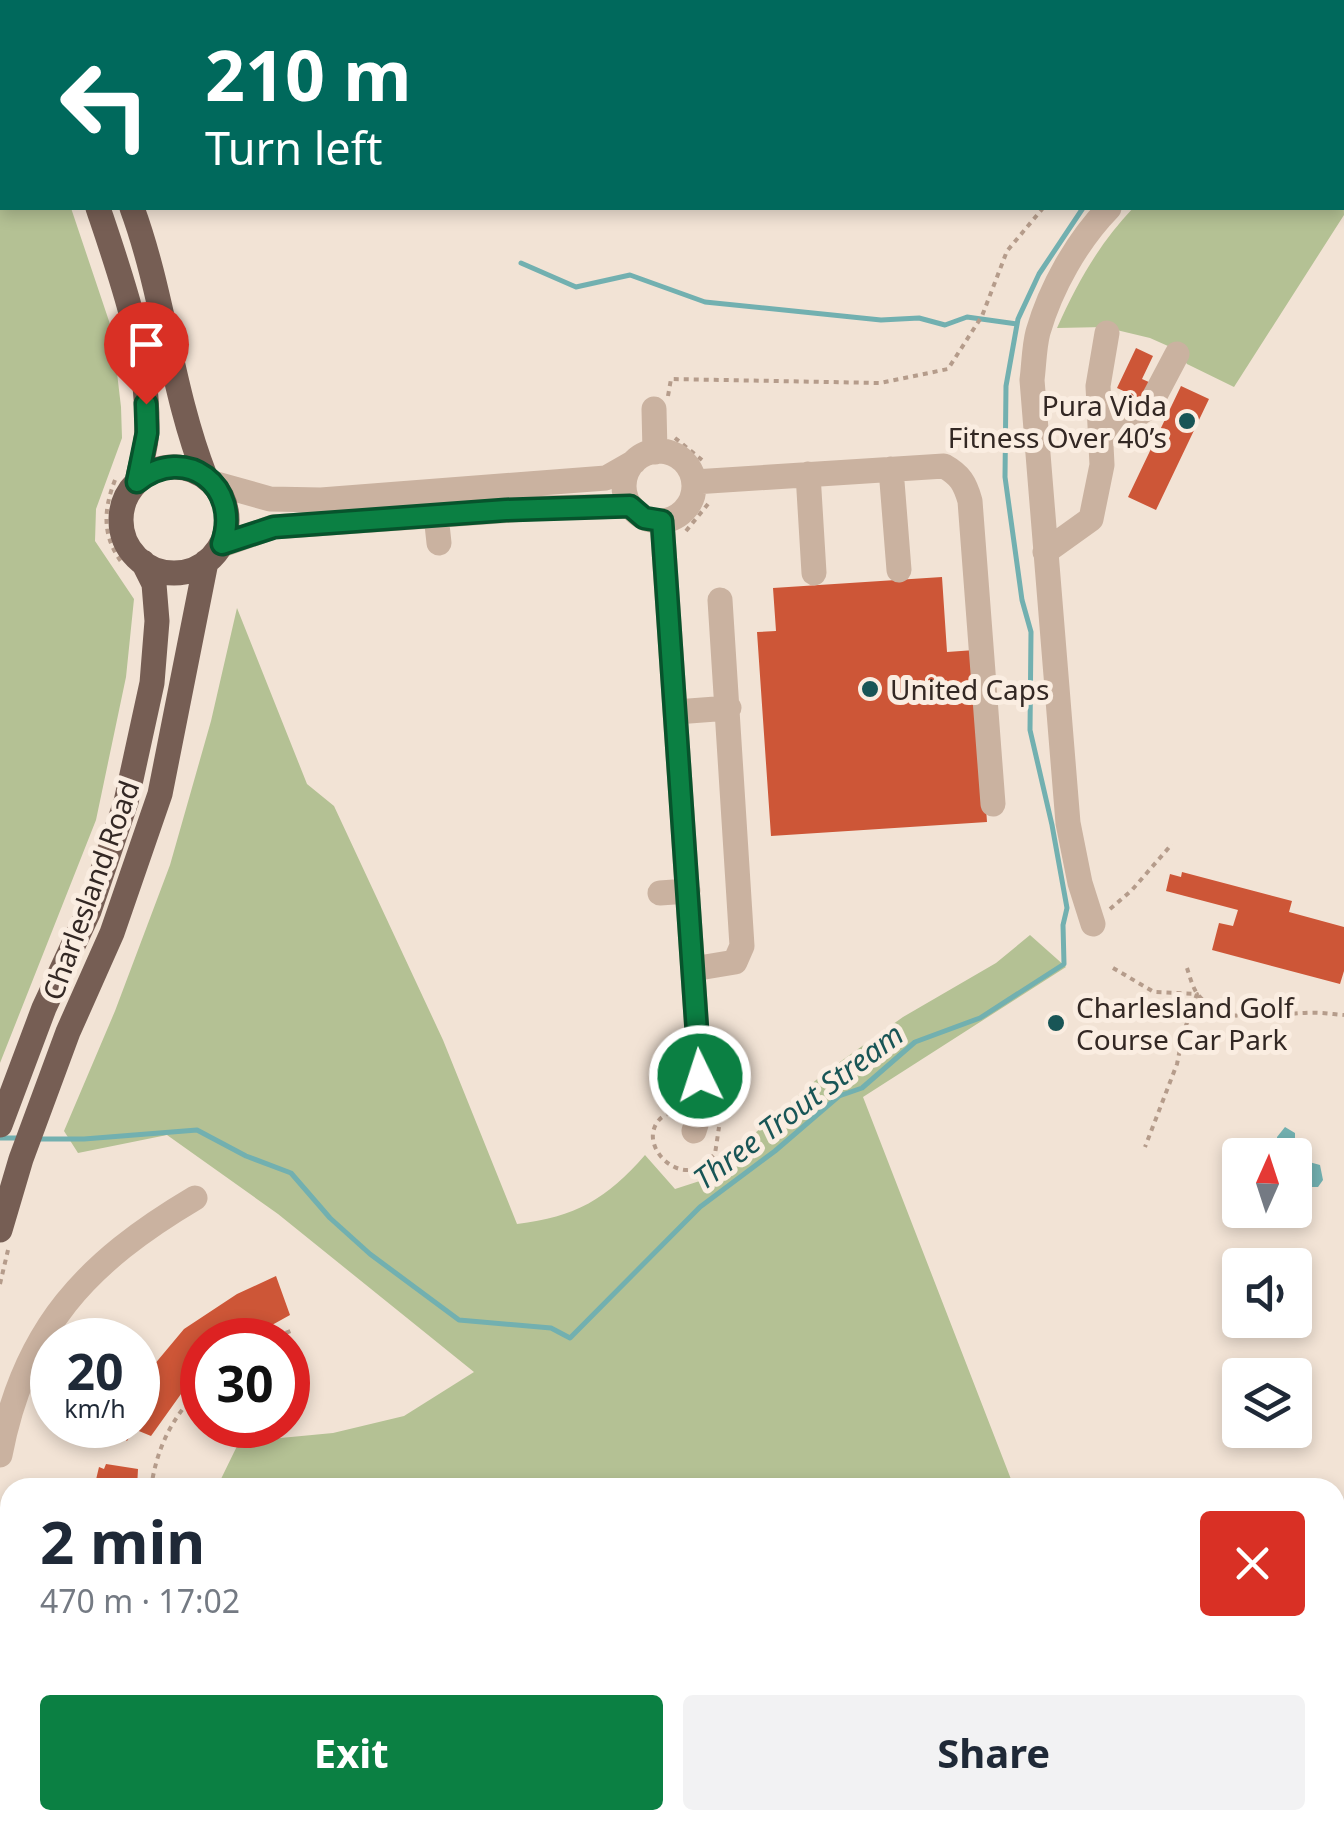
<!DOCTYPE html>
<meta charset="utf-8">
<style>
body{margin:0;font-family:"Noto Sans",sans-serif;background:#f2f2f3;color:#1f2937;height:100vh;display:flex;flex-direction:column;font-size:38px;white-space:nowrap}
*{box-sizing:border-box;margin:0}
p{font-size:32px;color:#747a83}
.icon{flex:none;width:55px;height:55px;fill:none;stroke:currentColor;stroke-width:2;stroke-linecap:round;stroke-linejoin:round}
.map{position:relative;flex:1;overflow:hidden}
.drawer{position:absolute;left:0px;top:1478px;width:1345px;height:352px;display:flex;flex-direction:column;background:#fff;border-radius:30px 30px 0 0;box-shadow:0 5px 15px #0003}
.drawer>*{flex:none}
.guide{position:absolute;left:0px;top:0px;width:1345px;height:210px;box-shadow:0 5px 15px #0003;background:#00695c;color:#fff;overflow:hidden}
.needle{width:65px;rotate:3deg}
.controls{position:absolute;left:1222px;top:1138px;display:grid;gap:20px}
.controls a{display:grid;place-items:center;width:90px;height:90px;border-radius:10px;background:#fff;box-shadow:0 5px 15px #0003;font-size:50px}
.speed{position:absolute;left:30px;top:1318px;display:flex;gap:20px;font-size:50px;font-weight:700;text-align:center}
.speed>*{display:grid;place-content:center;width:130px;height:130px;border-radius:50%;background:#fff;box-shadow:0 5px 15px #0003;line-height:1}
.speed small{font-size:25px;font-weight:400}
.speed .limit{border:15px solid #d22;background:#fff;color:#111}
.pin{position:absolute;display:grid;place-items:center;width:85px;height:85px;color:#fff;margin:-102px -42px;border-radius:50% 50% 50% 0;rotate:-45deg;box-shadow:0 0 10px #0007}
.pin .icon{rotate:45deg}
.me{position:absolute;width:110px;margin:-55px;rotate:356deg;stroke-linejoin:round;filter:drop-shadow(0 0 8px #0008)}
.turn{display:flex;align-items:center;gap:35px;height:210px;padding:0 40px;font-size:45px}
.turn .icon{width:130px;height:130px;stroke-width:2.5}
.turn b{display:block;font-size:70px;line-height:85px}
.round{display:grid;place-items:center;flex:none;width:105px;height:105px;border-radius:10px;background:#f2f2f3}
.head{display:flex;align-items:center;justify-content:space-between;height:170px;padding:0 40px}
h1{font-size:60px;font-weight:700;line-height:75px}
.cta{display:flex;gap:20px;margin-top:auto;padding:20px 40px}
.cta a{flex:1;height:115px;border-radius:10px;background:#0b8043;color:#fff;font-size:40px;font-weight:700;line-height:115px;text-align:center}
.cta a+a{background:#f2f2f3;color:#1f2937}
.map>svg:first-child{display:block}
</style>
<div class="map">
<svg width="1344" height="1829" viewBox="0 0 1344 1829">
<rect width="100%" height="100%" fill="#f2e3d5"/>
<path fill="#b4c194" d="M 0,107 L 2,208 L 71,208 L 112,330 L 121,407 L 122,438 L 96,509 L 95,541 L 134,599 L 126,677 L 96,820 L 0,1063 Z
M 1343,164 L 1344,215 L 1234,387 L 1187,364 L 1177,350 L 1150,338 L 1104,327 L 1057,328 C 1077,283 1099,244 1133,208 L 1342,208 Z
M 237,608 L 307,784 L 334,806 L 443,1040 L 517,1224 C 575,1217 607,1199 645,1155 L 675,1189 L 709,1178 L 739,1147 L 823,1074 L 903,1017 L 996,963 L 1030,935 L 1066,967 L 863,1097 L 1014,1487 L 220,1487 L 220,1481 L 239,1442 L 333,1433 L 404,1416 L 474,1372 L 278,1214 L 167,1135 L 78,1153 L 64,1131 L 115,1011 L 170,865 L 211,721 Z
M 648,1820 L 1142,1820 L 1145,1829 L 668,1829 Z"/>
<path fill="#72b0b0" d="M 1285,1127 L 1295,1133 L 1295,1144 L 1302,1160 L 1320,1165 L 1323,1180 L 1318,1187 L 1295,1187 L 1295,1155 L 1278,1155 L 1277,1137 Z"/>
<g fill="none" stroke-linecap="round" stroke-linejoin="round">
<path stroke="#72b0b0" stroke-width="5" d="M 1271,2 L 1273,0
M 521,263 L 576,287 L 630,275 L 705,302 L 881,320 L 919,318 L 945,325 L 967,317 L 1017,324
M 0,1138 L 20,1138
M 36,1139 L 84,1139 L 197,1130 L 246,1156 L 291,1173 L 330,1218 L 370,1254 L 459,1320 L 551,1328 L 570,1338 L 700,1207 L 775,1151 L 839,1096 L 862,1088 L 915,1042 L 980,1018 L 1064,964 L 1063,925 L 1067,908 L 1052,825 L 1030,730 L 1031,632 L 1022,600 L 1005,477 L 1006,386 L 1018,319 L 1039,274 L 1083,208"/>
</g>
<path fill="#cd5637" d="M 1136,348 L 1153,356 L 1142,379 L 1151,383 L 1143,400 L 1117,388 Z
M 1181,386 L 1209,399 L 1156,510 L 1128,497 Z
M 942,577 L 947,652 L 975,650 L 987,822 L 771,836 L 757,632 L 776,631 L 773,588 Z
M 1182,872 L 1292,901 L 1289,912 L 1344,927 L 1344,971 L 1340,984 L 1212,950 L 1219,923 L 1233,926 L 1238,910 L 1166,891 L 1170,874 L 1181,877 Z
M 276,1276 L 290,1315 L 245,1340 L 202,1340 L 202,1371 L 191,1380 L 151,1436 L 134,1429 L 127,1441 L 109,1425 L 138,1425 L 138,1384 L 184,1329 L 237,1294 Z
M 106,1464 L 138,1469 L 137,1488 L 94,1488 L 99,1467 L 104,1469 Z"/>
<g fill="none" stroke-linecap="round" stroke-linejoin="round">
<path stroke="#b59c8b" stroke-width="4" stroke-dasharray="5 5" stroke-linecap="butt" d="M 1259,2 L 1261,0
M 668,396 L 671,379 L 880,383 L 948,369 L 982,316 L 1007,251 L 1043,208
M 675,438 L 702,460
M 115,480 C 103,511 102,537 123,564
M 686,531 L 708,504
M 1110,909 L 1132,890 L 1172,844
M 1113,968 L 1154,992 L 1197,994 L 1183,1034 L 1177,1064 L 1145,1147
M 1187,968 C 1190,977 1193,990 1200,997 C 1228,1027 1269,1014 1305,1013 C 1318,1012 1331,1014 1344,1015
M 679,1107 C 673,1112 663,1115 659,1120 C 641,1141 666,1171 688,1170 C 700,1169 707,1161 715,1154 L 719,1127
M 0,1284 L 8,1250
M 267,1340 L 293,1330
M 151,1488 C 157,1446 173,1416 202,1387
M 0,1723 L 10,1726"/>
<path stroke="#cab2a0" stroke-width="25" d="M 965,2 L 967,0
M 1342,11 L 1344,11
M 654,409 L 655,452
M 1100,439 L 1149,407 L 1177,354
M624 486a35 35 0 1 1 70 0a35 35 0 1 1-70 0Z
M 891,469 L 899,570
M 808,474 L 814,573
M 694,482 L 944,466 C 960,475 965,483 970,501 L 993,804
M 213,483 L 270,499 L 321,500 L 606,478 L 634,462
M 436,515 L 439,543
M 662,521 L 702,1105 L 694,1131
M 222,545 L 273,527 L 540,508 L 631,506
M 1045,552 L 1091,519 L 1102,465 L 1098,386 L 1107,333
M 676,712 L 729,708
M 660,893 L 688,891
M 1093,924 L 1080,883 L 1068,823 L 1032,380 C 1034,365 1034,347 1038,332 C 1051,287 1077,241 1109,208
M 693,969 L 735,962 L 742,946 L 720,600
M 0,1455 C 24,1328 87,1262 195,1198
M 0,1576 L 10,1621
M 0,1750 L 10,1751
M 0,1773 L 10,1772
M 46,1829 L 49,1820"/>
<path stroke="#765e54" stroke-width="25" d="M 13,0 L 14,2
M 48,0 L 49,2
M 98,208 C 122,279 148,352 147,428 C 147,446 140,465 137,482
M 132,208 C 164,295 171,389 205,476
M121 520a53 53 0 1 1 106 0a53 53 0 1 1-106 0Z
M 0,1125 L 44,1008 L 89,911 L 126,802 L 152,683 L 157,621 L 154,584 L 143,562
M 0,1230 L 21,1159 L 68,1032 L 112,933 L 160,794 L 206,562"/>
</g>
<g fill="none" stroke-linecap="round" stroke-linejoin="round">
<g stroke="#07532c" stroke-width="25">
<path id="route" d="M 146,404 L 147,433 L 137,482 C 186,443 242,486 222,544 L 274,527 L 506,510 L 630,506 L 644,518 L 662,521 L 700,1076"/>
</g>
<use href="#route" stroke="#0b8043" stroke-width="18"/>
</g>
<g fill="#185556" stroke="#faede1" stroke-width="4">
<circle cx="1187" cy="421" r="10"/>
<circle cx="870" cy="689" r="10"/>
<circle cx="1056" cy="1023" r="10"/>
</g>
<g text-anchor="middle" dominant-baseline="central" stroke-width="10" stroke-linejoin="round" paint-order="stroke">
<g font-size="28" fill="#332824" stroke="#faede1" text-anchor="start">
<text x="1167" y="405" text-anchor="end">Pura Vida<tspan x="1167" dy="32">Fitness Over 40’s</tspan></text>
<text x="890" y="689">United Caps</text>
<text x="1076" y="1007">Charlesland Golf<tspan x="1076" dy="32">Course Car Park</tspan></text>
</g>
<g font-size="28" fill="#332824" stroke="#faede1">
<text transform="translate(90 890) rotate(-70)">Charlesland Road</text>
</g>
<g font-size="30" font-style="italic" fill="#185556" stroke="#faede1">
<text transform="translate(798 1106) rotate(-37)">Three Trout Stream</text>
</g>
</g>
</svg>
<div class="controls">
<a><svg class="needle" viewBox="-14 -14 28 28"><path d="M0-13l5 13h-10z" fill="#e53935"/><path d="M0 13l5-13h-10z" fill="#747a83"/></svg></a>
<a><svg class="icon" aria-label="sound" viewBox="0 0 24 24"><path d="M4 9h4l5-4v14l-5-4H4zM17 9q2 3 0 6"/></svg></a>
<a><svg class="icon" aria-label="layers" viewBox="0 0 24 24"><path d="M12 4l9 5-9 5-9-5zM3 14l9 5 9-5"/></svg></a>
</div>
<div class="speed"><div>20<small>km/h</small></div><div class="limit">30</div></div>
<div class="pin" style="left:146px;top:404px;background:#d93025"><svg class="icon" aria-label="arrive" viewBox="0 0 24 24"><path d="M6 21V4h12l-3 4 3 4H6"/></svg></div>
<svg class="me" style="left:700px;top:1076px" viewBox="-20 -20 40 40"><circle r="17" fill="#0b8043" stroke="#fff" stroke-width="3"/><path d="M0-11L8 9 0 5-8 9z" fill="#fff"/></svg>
<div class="guide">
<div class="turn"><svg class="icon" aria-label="left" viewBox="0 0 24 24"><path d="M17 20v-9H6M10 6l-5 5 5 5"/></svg><div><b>210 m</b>Turn left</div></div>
</div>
<section class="drawer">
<div class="head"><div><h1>2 min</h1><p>470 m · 17:02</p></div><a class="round" style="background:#d93025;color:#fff"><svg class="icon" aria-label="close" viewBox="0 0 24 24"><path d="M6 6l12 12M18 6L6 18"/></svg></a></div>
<div class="cta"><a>Exit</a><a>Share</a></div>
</section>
</div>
